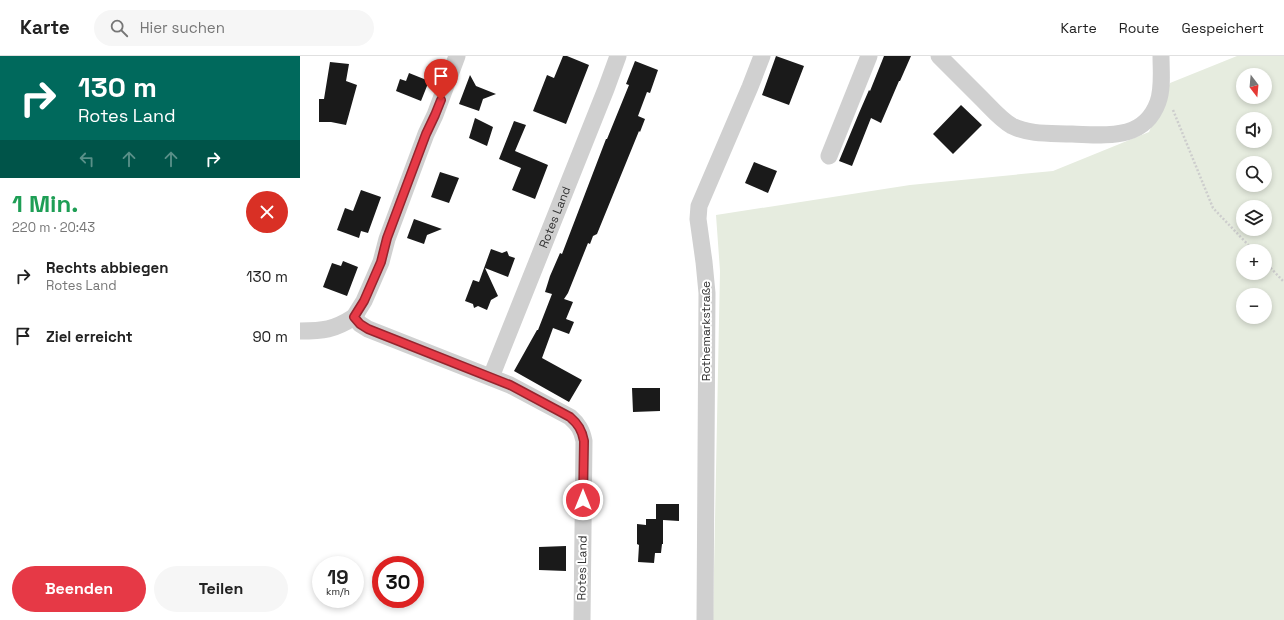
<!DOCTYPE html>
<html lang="de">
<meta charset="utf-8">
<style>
body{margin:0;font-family:"Space Grotesk",sans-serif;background:#f6f6f6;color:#222;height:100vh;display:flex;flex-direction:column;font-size:15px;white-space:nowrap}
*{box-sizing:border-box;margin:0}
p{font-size:13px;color:#767676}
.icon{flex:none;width:22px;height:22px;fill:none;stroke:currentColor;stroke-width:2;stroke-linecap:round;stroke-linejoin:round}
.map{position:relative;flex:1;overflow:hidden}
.sheet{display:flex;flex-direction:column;background:#fff;width:300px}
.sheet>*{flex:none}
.banner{background:#00695c;color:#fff;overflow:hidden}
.needle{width:26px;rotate:164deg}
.controls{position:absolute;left:936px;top:12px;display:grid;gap:8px}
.controls a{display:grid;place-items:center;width:36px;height:36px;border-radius:50%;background:#fff;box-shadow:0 2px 6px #0003;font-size:20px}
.speed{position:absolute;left:12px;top:500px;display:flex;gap:8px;font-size:20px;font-weight:700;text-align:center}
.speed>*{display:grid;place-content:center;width:52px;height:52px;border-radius:50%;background:#fff;box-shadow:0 2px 6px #0003;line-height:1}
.speed small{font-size:10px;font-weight:400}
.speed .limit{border:6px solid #d22;background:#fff;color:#111}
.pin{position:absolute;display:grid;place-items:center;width:34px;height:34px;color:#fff;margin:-41px -17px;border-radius:50% 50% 50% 0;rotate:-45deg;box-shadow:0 0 4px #0007}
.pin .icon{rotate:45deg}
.me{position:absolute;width:44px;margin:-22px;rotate:0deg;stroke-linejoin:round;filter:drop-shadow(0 0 3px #0008)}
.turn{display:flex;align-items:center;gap:14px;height:84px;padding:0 12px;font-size:18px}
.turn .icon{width:52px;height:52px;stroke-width:2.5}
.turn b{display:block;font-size:28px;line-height:34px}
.lanes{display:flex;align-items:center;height:38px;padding:0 12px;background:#0003;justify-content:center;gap:20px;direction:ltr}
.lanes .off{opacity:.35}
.round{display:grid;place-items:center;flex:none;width:42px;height:42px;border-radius:21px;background:#f6f6f6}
.summary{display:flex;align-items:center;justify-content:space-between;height:68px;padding:0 12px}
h1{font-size:24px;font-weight:700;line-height:30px;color:#1e9e55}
.button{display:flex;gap:8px;margin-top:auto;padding:8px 12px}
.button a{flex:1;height:46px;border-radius:24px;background:#e63946;color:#fff;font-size:16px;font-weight:700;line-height:46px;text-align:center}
.button a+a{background:#f6f6f6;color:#222}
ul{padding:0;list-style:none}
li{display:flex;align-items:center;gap:12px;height:60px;padding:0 12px}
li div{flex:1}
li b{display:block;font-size:15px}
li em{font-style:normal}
header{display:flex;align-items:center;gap:24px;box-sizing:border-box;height:56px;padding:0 20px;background:#fff;border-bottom:1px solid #e0e0e0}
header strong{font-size:19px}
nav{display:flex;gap:22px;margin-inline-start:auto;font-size:14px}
.search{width:280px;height:36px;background:#f6f6f6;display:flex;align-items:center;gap:10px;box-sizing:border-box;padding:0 14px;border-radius:22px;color:#767676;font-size:15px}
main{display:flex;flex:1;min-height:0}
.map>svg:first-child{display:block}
</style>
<header>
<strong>Karte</strong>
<div class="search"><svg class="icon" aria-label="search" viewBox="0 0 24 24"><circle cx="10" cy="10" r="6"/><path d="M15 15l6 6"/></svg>Hier suchen</div>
<nav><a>Karte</a><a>Route</a><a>Gespeichert</a></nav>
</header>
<main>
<section class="sheet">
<div class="banner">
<div class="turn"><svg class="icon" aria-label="right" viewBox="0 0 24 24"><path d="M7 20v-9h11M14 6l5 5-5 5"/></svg><div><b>130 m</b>Rotes Land</div></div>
<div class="lanes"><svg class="icon off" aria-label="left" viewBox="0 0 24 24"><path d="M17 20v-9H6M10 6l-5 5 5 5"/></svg><svg class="icon off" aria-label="ahead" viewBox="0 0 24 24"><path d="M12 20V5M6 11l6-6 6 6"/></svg><svg class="icon off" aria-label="ahead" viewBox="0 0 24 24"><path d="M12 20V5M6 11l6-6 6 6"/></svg><svg class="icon" aria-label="right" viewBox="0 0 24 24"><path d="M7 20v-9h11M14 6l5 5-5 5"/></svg></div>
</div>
<div class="summary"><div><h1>1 Min.</h1><p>220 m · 20:43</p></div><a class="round" style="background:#d93025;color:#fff"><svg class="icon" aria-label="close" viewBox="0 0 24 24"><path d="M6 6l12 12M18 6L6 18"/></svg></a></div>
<ul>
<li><svg class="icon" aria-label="right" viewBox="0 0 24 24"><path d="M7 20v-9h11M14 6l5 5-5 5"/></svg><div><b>Rechts abbiegen</b><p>Rotes Land</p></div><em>130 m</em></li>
<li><svg class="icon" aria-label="arrive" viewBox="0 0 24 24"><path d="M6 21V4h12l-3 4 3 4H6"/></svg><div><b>Ziel erreicht</b></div><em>90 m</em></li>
</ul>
<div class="button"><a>Beenden</a><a>Teilen</a></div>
</section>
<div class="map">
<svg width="984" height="564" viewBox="0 0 984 564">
<rect width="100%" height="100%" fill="#fff"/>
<path fill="#e6ecdf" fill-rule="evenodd" d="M 937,0 L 984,0 L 984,564 L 413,564 L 420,215 L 416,159 L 610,129 L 753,115 L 849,76 L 870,27 ZM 943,19 L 965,19 L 965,41 L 943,41 ZM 943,63 L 965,63 L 965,85 L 943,85 ZM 943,107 L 965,107 L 965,129 L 943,129 ZM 943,151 L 965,151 L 965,173 L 943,173 ZM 943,195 L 965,195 L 965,217 L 943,217 ZM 943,239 L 965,239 L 965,261 L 943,261 Z"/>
<path fill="#1a1a1a" d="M 263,0 L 267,0 L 289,9 L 266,68 L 233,55 L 247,19 L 254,22 Z
M 476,0 L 504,10 L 489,49 L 462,39 Z
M 584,0 L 611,0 L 600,25 L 599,25 L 581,67 L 571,62 L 552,110 L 539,105 L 559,57 L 569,34 L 570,35 Z
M 335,5 L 358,14 L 350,37 L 347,36 L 338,60 L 345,63 L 340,76 L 339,75 L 297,178 L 293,180 L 290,188 L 288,187 L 268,237 L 264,243 L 273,246 L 266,263 L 274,266 L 269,278 L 253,272 L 242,302 L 282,324 L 269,346 L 214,315 L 237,274 L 238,274 L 252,238 L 245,236 L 250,220 L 260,197 L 262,198 L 306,83 L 307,83 L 329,29 L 326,28 Z
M 30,6 L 49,8 L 46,25 L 57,29 L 46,69 L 31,66 L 19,66 L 19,43 L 24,43 Z
M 109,17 L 129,25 L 121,45 L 96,35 L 100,23 L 106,25 Z
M 170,19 L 176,30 L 196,38 L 183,43 L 179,55 L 159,48 Z
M 661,49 L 682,69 L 653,98 L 633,78 Z
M 175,62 L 193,71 L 187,90 L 169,82 Z
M 214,65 L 226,69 L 215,95 L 248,109 L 235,143 L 212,134 L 221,112 L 199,103 Z
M 454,106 L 477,115 L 468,137 L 445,127 Z
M 140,116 L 159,122 L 149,147 L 131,141 Z
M 61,134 L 81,141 L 68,177 L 61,175 L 59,182 L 37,174 L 45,152 L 53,155 Z
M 114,163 L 142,173 L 127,179 L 124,188 L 107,182 Z
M 191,193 L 202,197 L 207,195 L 209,200 L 215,202 L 208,221 L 185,212 L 198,240 L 191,244 L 187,254 L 178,250 L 174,252 L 173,248 L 165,245 L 173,224 L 179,226 Z
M 43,205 L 58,211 L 47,240 L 23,231 L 32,207 L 41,210 Z
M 332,332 L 360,332 L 360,355 L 333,356 Z
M 356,448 L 379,448 L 379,465 L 363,464 L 363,488 L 362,488 L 361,497 L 355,497 L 354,507 L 338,506 L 339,489 L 337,488 L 337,468 L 346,469 L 346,463 L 356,463 Z
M 266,490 L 266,515 L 239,514 L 239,491 Z"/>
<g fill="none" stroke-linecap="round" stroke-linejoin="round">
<path stroke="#cdcdcd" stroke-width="2.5" stroke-dasharray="2 2" stroke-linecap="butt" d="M 873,54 L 913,152 L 954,195
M 965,206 L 984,226"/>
<g stroke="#d0d0d0" stroke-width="17">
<path d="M 639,0 C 653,14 668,29 682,43 C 691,52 701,64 712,70 C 730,79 752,77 772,78 C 806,79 844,85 858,46 C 863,32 861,15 861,0"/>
<path d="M 529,100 L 569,0"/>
<path d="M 54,261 L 64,245 L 81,206 L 87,183 L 126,78 L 135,59 L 157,0"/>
<path d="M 0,275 C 23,275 34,274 54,261 L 60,268 L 68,273 L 210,329 L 270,361 C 278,368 282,374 284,385 L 282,564"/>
<path id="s1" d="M 191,321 L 306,33 L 318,0"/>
<path d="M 405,564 L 407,237 L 404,206 L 398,163 L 399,150 L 450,31 L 462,0"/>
</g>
</g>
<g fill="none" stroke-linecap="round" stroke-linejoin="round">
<g stroke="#96252e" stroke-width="10">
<path id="route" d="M 141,44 L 135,59 L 126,78 L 87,182 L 81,206 L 64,245 L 54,261 L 60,268 L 68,273 L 210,329 L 270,361 C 278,368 282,374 284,385 L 283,444"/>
</g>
<use href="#route" stroke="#e63946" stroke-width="7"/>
</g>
<g text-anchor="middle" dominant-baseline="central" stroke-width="4" stroke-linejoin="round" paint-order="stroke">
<g font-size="12" fill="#333" stroke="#fff">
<text stroke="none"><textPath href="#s1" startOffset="172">Rotes Land</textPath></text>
<text transform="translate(406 275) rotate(-90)">Rothemarkstraße</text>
<text transform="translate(282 512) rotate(-89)">Rotes Land</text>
</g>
</g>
</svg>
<div class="controls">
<a><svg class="needle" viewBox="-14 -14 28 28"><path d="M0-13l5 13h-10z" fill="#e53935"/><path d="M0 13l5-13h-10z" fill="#767676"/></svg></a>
<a><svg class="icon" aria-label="sound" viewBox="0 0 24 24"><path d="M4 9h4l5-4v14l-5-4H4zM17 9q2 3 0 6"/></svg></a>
<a><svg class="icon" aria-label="search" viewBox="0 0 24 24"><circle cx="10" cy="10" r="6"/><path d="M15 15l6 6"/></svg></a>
<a><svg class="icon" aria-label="layers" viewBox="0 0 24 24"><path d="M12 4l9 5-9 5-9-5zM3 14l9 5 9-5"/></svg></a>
<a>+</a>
<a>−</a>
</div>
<div class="speed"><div>19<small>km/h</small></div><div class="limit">30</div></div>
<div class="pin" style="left:141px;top:44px;background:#d93025"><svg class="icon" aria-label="arrive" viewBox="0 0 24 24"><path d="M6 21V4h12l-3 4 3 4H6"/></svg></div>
<svg class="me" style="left:283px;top:444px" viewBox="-20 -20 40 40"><circle r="17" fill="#e63946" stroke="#fff" stroke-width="3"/><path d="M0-11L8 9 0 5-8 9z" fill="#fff"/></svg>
</div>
</main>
